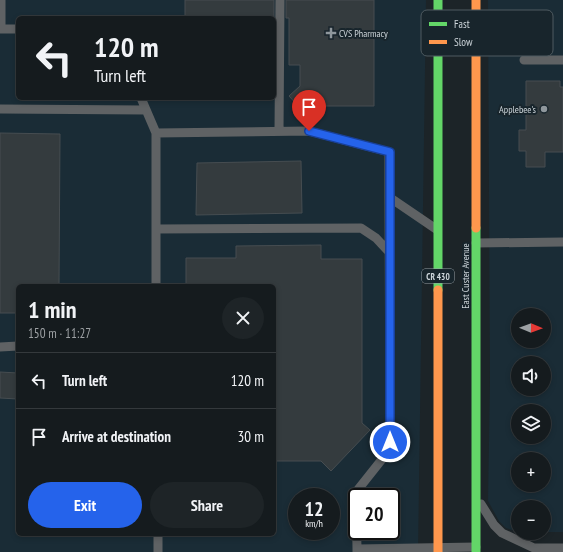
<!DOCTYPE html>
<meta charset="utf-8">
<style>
body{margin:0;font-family:"PT Sans Narrow",sans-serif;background:#1e2427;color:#f1f3f6;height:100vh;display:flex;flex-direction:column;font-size:15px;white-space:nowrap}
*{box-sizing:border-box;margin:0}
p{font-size:13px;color:#9da1a4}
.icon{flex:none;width:22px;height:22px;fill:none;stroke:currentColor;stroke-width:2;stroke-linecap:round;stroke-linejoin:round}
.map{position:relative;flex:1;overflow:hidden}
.panel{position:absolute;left:16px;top:284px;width:260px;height:252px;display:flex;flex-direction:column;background:#151b1e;border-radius:6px;box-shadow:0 2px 6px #0003,0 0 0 1px #34393c}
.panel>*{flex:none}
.guide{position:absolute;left:16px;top:16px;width:260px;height:84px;border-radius:6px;box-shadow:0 2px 6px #0003,0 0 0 1px #34393c;background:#151b1e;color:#f1f3f6;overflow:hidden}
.needle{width:26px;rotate:91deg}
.controls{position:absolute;left:511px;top:308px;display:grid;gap:8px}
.controls a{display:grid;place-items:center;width:40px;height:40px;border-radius:50%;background:#151b1e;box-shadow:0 2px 6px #0003,0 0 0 1px #34393c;font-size:20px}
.speed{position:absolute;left:288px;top:488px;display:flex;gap:8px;font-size:20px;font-weight:700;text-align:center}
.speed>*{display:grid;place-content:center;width:52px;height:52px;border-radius:50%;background:#151b1e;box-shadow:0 2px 6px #0003,0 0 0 1px #34393c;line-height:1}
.speed small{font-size:10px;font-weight:400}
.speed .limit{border:2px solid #111;border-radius:6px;background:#fff;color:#111}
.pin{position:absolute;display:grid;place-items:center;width:34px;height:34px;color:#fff;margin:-41px -17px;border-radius:50% 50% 50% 0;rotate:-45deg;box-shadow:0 0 4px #0007}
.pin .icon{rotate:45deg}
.me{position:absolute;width:44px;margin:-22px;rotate:0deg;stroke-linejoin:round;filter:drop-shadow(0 0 3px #0008)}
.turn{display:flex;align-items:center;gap:14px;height:84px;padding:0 12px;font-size:18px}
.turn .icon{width:52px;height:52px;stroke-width:2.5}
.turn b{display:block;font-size:28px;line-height:34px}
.round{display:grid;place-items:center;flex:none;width:42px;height:42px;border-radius:21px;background:#1e2427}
.headline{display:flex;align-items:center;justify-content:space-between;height:68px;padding:0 12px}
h1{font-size:24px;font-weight:700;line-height:30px}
.action{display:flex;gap:8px;margin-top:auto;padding:8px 12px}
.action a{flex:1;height:46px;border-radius:24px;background:#2563eb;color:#fff;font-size:16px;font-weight:700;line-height:46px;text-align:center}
.action a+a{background:#1e2427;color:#f1f3f6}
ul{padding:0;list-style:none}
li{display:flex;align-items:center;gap:12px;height:56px;padding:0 12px;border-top:1px solid #34393c}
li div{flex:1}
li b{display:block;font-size:15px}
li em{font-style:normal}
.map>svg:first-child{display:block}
</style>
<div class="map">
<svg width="563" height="552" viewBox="0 0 563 552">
<rect width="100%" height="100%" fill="#1c2428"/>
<path fill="#1a2c36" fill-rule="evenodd" d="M 0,0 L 426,0 L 418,552 L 0,552 ZM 18,18 L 274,18 L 274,98 L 18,98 ZM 18,286 L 274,286 L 274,534 L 18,534 ZM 297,497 L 331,497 L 331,531 L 297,531 ZM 357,497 L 391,497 L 391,531 L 357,531 Z
M 488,0 L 563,0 L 563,532 L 544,532 L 544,507 L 518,507 L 518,532 L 506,528 L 499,521 L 488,501 L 490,383 ZM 518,315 L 544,315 L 544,341 L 518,341 ZM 518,363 L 544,363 L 544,389 L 518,389 ZM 518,411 L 544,411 L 544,437 L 518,437 ZM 518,459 L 544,459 L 544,485 L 518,485 Z"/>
<path fill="#343b3e" stroke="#464d51" d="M 185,0 L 274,0 L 274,18 L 185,18 Z
M 286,0 L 374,0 L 374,106 L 320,106 L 311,98 L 300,108 L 289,96 L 300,86 L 300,65 L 289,65 L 289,18 L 286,18 Z
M 526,81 L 560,81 L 560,87 L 563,87 L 563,152 L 545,152 L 545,167 L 526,167 L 526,151 L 519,151 L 519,130 L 526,130 Z
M 0,133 L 60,134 L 59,286 L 18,286 L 18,313 L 0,313 Z
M 301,161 L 302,213 L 196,215 L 197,163 Z
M 321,245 L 321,259 L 362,259 L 362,423 L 370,430 L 331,471 L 321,461 L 274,461 L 274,286 L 186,286 L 186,258 L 236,258 L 236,246 Z
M 0,372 L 18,373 L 18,399 L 0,398 Z"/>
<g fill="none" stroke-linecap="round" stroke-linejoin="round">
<path stroke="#5f6264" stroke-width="9" d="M 1,0 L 1,29 L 18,29
M 524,60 L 563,60
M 141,98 L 156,133 L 309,131 L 389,152 L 389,197 L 436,229
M 0,109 L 146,110
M 279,131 L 280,0
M 156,133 L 156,286
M 156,229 L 361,228 L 376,238 L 389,252
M 476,243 L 563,242
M 0,347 L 18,346
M 481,504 L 494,525 L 502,533 L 534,548 L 563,548
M 158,534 L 158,552
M 357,549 L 356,492 L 387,453 L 390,442 L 389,197
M 357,552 L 357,549 L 476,547"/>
<path stroke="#63d668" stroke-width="9" d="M 438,0 L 438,290
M 476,228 L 476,552"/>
<path stroke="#ff974d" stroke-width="9" d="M 476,0 L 476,228
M 438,290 L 438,552"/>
</g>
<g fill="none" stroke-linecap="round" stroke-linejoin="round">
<g stroke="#184099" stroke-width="10">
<path id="route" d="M 309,131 L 390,152 L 390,442"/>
</g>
<use href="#route" stroke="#2563eb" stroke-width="7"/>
</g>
<g fill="#8f979c" stroke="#18252c" stroke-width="1.5">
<path d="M329 27h4v4h4v4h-4v4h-4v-4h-4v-4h4z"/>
<circle cx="544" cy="109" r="4"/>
</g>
<g text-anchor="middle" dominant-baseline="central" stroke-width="4" stroke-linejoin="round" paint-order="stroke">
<rect fill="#18252c" stroke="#97a0a6" stroke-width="1" x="422" y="269" width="32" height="14" rx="3"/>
<g font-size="9" font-weight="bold" fill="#cdd5da">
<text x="438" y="276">CR 430</text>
</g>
<g font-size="10" fill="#cdd5da" stroke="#18252c" text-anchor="start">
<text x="339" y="33">CVS Pharmacy</text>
<text x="536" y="109" text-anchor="end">Applebee's</text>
</g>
<g font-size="10" fill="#cdd5da" stroke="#18252c">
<text transform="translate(465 276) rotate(-90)">East Custer Avenue</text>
</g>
</g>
<rect x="421" y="10" width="132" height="46" rx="6" fill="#18252c" stroke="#4e5a60" stroke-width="1"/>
<rect x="429" y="22" width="18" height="4" fill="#63d668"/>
<rect x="429" y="40" width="18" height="4" fill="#ff974d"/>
<g font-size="11" fill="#cdd5da">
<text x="454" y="28">Fast</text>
<text x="454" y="46">Slow</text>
</g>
</svg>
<div class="controls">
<a><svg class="needle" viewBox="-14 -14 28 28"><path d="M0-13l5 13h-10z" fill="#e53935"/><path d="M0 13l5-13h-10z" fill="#9da1a4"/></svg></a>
<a><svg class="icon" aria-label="sound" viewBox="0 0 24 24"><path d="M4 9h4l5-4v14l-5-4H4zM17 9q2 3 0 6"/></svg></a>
<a><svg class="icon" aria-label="layers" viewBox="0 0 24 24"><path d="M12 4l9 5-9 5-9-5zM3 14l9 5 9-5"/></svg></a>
<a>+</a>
<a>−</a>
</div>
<div class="speed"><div>12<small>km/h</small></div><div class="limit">20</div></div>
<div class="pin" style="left:309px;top:131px;background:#d93025"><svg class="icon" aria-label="arrive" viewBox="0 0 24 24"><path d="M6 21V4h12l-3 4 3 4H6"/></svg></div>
<svg class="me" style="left:390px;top:442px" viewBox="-20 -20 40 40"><circle r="17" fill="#2563eb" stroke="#fff" stroke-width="3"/><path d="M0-11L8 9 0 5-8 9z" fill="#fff"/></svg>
<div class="guide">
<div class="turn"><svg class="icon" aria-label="left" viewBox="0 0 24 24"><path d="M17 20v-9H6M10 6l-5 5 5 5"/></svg><div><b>120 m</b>Turn left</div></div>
</div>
<section class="panel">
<div class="headline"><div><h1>1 min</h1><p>150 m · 11:27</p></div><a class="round"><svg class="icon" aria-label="close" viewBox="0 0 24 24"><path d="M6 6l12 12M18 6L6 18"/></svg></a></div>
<ul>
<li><svg class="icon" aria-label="left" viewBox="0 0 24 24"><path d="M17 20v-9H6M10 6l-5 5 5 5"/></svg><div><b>Turn left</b></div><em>120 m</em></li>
<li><svg class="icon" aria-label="arrive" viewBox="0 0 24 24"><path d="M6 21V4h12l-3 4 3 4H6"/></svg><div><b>Arrive at destination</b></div><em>30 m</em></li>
</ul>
<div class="action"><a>Exit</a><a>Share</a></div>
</section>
</div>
